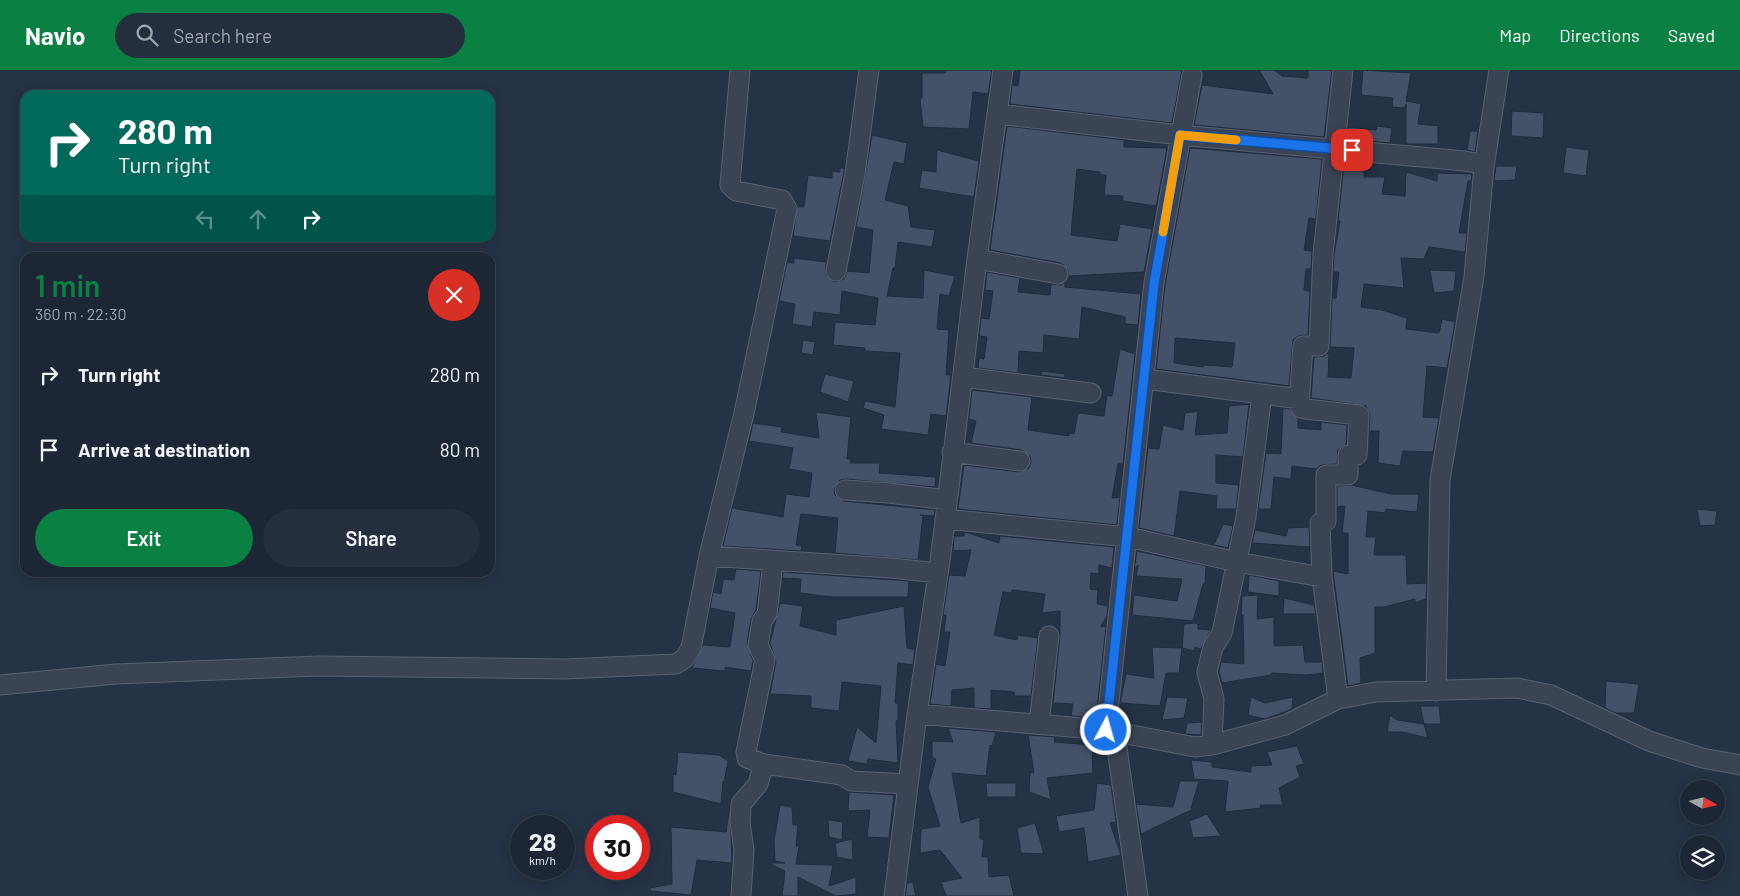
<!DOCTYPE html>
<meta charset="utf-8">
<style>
body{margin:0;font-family:Barlow,sans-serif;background:#252e3c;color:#f1f3f6;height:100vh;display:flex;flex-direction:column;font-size:19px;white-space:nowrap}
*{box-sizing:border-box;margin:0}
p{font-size:16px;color:#a0a5ac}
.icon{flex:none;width:28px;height:28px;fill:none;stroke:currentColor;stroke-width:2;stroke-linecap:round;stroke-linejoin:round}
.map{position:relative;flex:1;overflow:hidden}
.panel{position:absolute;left:20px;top:182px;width:475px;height:325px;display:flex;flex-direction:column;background:#1c2634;border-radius:15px;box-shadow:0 2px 12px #0003,0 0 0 1px #3a434f}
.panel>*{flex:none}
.hud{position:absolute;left:20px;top:20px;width:475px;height:152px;border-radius:15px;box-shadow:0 2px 12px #0003,0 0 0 1px #3a434f;background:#00695c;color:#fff;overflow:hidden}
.needle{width:32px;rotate:98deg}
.buttons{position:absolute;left:1680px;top:710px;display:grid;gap:10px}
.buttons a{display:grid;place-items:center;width:45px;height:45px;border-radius:50%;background:#1c2634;box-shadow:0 2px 12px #0003,0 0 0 1px #3a434f;font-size:25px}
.speed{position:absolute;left:510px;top:745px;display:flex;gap:10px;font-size:25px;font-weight:700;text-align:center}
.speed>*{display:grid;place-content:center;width:65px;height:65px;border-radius:50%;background:#1c2634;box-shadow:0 2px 12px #0003,0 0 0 1px #3a434f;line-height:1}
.speed small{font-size:12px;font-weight:400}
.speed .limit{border:8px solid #d22;background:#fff;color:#111}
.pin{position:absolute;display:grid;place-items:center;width:42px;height:42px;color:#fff;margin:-21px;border-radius:10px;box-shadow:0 2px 8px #0006}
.me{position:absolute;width:55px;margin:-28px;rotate:6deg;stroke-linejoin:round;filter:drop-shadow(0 0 4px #0008)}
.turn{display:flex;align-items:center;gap:18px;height:105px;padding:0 15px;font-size:22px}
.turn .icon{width:65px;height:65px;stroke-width:2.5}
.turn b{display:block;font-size:35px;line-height:42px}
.lanes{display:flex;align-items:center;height:48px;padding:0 15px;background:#0003;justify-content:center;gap:25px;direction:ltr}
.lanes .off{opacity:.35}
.round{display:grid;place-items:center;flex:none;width:52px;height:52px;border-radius:26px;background:#252e3c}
.headline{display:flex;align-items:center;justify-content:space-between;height:85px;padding:0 15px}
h1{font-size:30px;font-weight:600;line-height:38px;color:#0b8043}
.cta{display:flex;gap:10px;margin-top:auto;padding:10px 15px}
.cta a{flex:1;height:58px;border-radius:30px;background:#0b8043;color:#fff;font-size:20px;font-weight:600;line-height:58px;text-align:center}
.cta a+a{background:#252e3c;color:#f1f3f6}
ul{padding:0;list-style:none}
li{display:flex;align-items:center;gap:15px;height:75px;padding:0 15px}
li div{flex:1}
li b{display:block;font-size:19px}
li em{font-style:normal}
header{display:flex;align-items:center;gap:30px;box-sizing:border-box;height:70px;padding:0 25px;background:#0b8043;color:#fff}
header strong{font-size:24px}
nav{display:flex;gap:28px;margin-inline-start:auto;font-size:18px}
.search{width:350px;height:45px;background:#252e3c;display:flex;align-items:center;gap:12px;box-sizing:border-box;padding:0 18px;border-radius:28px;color:#a0a5ac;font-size:19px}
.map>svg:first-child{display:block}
</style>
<header>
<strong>Navio</strong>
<div class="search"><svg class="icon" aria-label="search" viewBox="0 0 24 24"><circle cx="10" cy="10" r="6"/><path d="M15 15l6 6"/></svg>Search here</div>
<nav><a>Map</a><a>Directions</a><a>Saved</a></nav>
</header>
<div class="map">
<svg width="1740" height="826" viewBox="0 0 1740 826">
<rect width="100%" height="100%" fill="#263246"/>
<path fill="#455168" stroke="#212b3d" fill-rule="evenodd" d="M 946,0 L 992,0 L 988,24 L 973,22 L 969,59 L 923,57 L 920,28 L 922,28 L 922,3 L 945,3 Z
M 1020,0 L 1182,0 L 1172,53 L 1010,34 L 1012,15 L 1018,16 Z
M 1259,0 L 1274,0 L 1282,6 L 1308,8 L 1308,0 L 1332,0 L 1324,67 L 1194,55 L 1202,15 L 1273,24 Z
M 1363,0 L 1411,3 L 1406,31 L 1421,34 L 1418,54 L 1438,56 L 1438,74 L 1406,74 L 1406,34 L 1405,38 L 1392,37 L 1393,28 L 1361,25 Z
M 1512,41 L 1544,43 L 1543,68 L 1511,66 Z
M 1007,56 L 1124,70 L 1124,77 L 1167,78 L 1144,202 L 1069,206 L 1068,200 L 1061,193 L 990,180 ZM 1077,99 L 1100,102 L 1100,105 L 1106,105 L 1104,125 L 1123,126 L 1122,131 L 1156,136 L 1152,159 L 1120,154 L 1117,171 L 1071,165 Z
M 1377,56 L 1392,58 L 1390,73 L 1347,69 L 1348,57 L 1376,60 Z
M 1470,61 L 1478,61 L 1475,82 L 1467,80 Z
M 872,65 L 907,73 L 904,94 L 894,92 L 885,130 L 908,136 L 911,157 L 935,160 L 932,177 L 898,172 L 895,198 L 893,198 L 887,226 L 923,228 L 924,200 L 955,206 L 949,226 L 940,224 L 937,259 L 949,260 L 946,305 L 951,305 L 946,346 L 931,344 L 928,365 L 881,359 L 884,345 L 863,338 L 865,331 L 895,337 L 900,283 L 865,281 L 865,278 L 833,275 L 835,252 L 875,255 L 878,228 L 842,221 L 840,245 L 814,242 L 812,257 L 792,254 L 795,234 L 779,231 L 787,192 L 794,193 L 794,188 L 826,192 L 826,205 L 834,212 L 844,209 L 847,201 L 869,203 L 873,160 L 856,157 Z
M 1566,77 L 1589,80 L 1586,106 L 1563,103 Z
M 1190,78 L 1322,89 L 1316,149 L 1309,148 L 1304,180 L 1312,181 L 1311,199 L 1306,199 L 1304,220 L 1310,221 L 1308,265 L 1298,266 L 1293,270 L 1289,316 L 1156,299 L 1165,215 ZM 1175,268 L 1235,273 L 1232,297 L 1204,295 L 1203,297 L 1174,293 Z
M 937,80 L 979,91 L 974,127 L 919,118 L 922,100 L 936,102 Z
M 1344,93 L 1364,99 L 1364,107 L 1385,107 L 1382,124 L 1405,126 L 1406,102 L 1437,111 L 1437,103 L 1472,104 L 1471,111 L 1468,111 L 1459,163 L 1467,163 L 1465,182 L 1429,177 L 1424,189 L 1401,188 L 1404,218 L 1364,214 L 1361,237 L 1382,240 L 1407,248 L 1406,259 L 1439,263 L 1442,249 L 1455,252 L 1447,298 L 1427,296 L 1423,347 L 1439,348 L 1433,382 L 1403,381 L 1400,396 L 1378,393 L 1379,361 L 1369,361 L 1370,345 L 1366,336 L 1311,328 L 1314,287 L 1324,286 L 1329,282 L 1328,307 L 1351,308 L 1354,278 L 1330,277 L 1332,228 L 1336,228 L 1339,202 L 1333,202 L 1334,185 L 1340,151 L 1338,151 Z
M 1496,96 L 1517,96 L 1515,110 L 1494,111 Z
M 840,98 L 844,98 L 844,102 L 830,171 L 793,166 L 797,137 L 804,137 L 808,105 L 832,108 L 832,101 L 840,102 Z
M 1430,200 L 1456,201 L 1454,221 L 1434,223 Z
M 987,202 L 1020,208 L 1018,222 L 1050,225 L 1051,214 L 1061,215 L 1065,212 L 1065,217 L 1141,224 L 1138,255 L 1125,254 L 1125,247 L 1082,237 L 1079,269 L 1044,265 L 1043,283 L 1019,281 L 1018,303 L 978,298 L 979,288 L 984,289 L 987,267 L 979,266 L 981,248 L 989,249 L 993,221 L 985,220 Z
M 803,270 L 815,272 L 813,285 L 801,283 Z
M 1120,279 L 1135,284 L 1123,394 L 1118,394 L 1112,428 L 1120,427 L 1117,455 L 958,439 L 964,395 L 1019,402 L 1029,398 L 1031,392 L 1030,386 L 1022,380 L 971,373 L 976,351 L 969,349 L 972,320 L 1032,327 L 1028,360 L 1069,366 L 1069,363 L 1074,364 L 1078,343 L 1104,346 L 1107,325 L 1112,326 Z
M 1042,301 L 1065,304 L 1065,308 L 1041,305 Z
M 825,304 L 854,311 L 848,332 L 820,322 Z
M 1249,334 L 1243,387 L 1216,385 L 1216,413 L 1239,415 L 1236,439 L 1216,439 L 1217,426 L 1180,421 L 1174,466 L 1139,458 L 1148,378 L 1159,379 L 1163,355 L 1183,360 L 1185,343 L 1198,341 L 1195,365 L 1227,363 L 1229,336 Z
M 1283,338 L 1289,339 L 1298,349 L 1298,358 L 1321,360 L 1321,352 L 1347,355 L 1346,374 L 1338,380 L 1337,394 L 1321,395 L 1316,399 L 1292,396 L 1291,409 L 1274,407 L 1271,439 L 1258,439 L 1266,383 L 1281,384 Z
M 816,342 L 851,347 L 847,389 L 851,389 L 850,393 L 880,393 L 879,403 L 936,407 L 935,417 L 846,409 L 840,410 L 834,419 L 835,425 L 844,431 L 935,440 L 934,446 L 920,445 L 923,446 L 918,490 L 835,483 L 838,448 L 801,444 L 796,475 L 802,476 L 801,481 L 723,476 L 732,438 L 783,447 L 786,424 L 809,427 L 812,403 L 789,399 L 793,378 L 749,371 L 753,353 L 782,357 L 781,362 L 819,368 Z
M 1351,415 L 1391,424 L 1419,424 L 1417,442 L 1386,439 L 1385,443 L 1368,441 L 1366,467 L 1376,467 L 1374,485 L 1406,485 L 1407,514 L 1427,513 L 1426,529 L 1415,533 L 1415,529 L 1384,537 L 1375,537 L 1375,583 L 1360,588 L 1361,613 L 1348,616 L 1333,501 L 1348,504 L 1348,463 L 1342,463 L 1345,436 L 1337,437 L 1337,416 Z
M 1697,439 L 1717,441 L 1715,455 L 1700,456 Z
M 1223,454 L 1233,456 L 1228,478 L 1214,475 Z
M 1309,457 L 1310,477 L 1252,473 L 1255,460 L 1286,466 L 1288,458 Z
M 965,462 L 999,473 L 1000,466 L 1114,477 L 1112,498 L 1099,495 L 1099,504 L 1091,503 L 1090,519 L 1098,520 L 1097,534 L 1108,536 L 1107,546 L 1101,556 L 1106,557 L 1096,648 L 1071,646 L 1073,634 L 1053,633 L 1060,567 L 1060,541 L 1042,543 L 1045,524 L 1012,520 L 1012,523 L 1003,522 L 994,565 L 1017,570 L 1018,565 L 1038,568 L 1031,626 L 1014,626 L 1014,622 L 991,620 L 991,639 L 974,638 L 974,618 L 952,620 L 951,636 L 930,634 L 936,594 L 945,596 L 950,562 L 944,562 L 946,545 L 943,545 L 949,505 L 965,506 L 971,480 L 953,481 L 954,466 L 964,466 Z
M 1137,481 L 1206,496 L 1205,514 L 1203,514 L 1193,551 L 1132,545 L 1134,525 L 1177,531 L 1182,509 L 1136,506 L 1138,495 L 1134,500 Z
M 736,499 L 761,501 L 756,540 L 751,549 L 747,573 L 753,591 L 751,601 L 725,597 L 725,601 L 692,598 L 703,575 L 730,577 L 735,543 L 710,538 L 713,522 L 721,524 L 723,509 L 734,510 Z
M 783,502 L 909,511 L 908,527 L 832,527 L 800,523 L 801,509 L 782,508 Z
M 1249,505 L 1279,511 L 1279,526 L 1248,522 Z
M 1258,525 L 1257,549 L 1274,547 L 1274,576 L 1303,575 L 1305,592 L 1322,592 L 1323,603 L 1306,605 L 1272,603 L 1271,605 L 1222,613 L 1219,602 L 1221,592 L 1244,594 L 1243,545 L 1241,546 L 1242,526 Z
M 1284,528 L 1314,535 L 1316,544 L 1283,544 Z
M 780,533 L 803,536 L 800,556 L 836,565 L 836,550 L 904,536 L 907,578 L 915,580 L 913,595 L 898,593 L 895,633 L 898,633 L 898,651 L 896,651 L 898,693 L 868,689 L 867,694 L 848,691 L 857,657 L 876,673 L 881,616 L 842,612 L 839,641 L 811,638 L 811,626 L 770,624 L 776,592 L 770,573 Z
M 1198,553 L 1198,559 L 1211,560 L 1201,579 L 1195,577 L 1195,581 L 1182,578 L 1184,554 Z
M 1152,577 L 1182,578 L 1179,603 L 1166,603 L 1160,636 L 1120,633 L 1126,604 L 1154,608 Z
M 1606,611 L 1639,614 L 1634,643 L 1615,643 L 1605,638 Z
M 1167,627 L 1188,628 L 1184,648 L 1162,650 Z
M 1251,627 L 1265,633 L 1293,627 L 1292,639 L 1265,649 L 1248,645 Z
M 1420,636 L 1439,636 L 1441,654 L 1424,654 Z
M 1390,645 L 1397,650 L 1424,654 L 1428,668 L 1402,662 L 1387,662 Z
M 1202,652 L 1201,665 L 1185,664 L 1187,653 Z
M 948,658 L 996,662 L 992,676 L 990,675 L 986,706 L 952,703 L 961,753 L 980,747 L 980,769 L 984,769 L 982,787 L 988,787 L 989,807 L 1009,805 L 1014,826 L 946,826 L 941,812 L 962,808 L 940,780 L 920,783 L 921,759 L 940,756 L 928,717 L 936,689 L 932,688 L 932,671 L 953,672 Z
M 1028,665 L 1055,667 L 1054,672 L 1092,675 L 1093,703 L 1047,708 L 1051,730 L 1029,722 L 1030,702 L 1034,703 Z
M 1297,676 L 1304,694 L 1296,696 L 1300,707 L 1279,718 L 1283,735 L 1260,735 L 1261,738 L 1225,742 L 1228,711 L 1194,709 L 1191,690 L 1212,692 L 1212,697 L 1251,702 L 1251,696 L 1272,695 L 1267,682 Z
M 678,682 L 719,685 L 728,691 L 724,712 L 723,711 L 721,734 L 673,722 L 673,704 L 676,705 Z
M 1180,711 L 1199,711 L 1191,738 L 1193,739 L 1141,764 L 1136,734 L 1173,737 Z
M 986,713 L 1016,713 L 1016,727 L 987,727 Z
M 1097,713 L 1111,715 L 1116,752 L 1110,753 L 1121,785 L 1088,792 L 1084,758 L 1059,762 L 1056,746 L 1094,740 Z
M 849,722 L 894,725 L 889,768 L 867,767 L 870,740 L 848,741 Z
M 730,735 L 732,793 L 697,790 L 691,825 L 650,821 L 650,818 L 672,814 L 671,757 L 726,762 Z
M 780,735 L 792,737 L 793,755 L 798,755 L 796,776 L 799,776 L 796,794 L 833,795 L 829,816 L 856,807 L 856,824 L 836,826 L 798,807 L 798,826 L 782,826 L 785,801 L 768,793 L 785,793 L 775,791 L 774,771 Z
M 1207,744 L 1221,766 L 1193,768 L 1189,751 Z
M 828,750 L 843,752 L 842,770 L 829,767 Z
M 1035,753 L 1044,784 L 1021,783 L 1017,758 Z
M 852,769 L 853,790 L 837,787 L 835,773 Z
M 913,812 L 916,826 L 905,826 L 907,813 Z"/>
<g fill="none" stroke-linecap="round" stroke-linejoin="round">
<g stroke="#596272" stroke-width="21">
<path id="minor" d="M 998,44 L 1180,65 L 1465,91 L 1480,94 L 1484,97
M 977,189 L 1058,204
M 836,201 L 855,104 L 869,0
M 963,307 L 1091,323
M 1145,309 L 1300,329
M 952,382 L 1020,391
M 845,420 L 889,423 L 947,430
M 945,449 L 1128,467 L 1237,492 L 1322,507
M 709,486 L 891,498 L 938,503
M 773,492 L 767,544 L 762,551 L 758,575 L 765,590 L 746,682 L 747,688 L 764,694 L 842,705 L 851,711 L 908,714
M 0,615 L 116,604 L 319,596 L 565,599 L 676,594 L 685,588 L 691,578 L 709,486 L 744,343 L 787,139 L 782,130 L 736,121 L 730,115 L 740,0
M 1436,621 L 1440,410 L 1474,207 L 1484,97 L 1499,0
M 1338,629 L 1322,507 L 1320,453 L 1326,451 L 1326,405 L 1348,405 L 1348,385 L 1357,385 L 1359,345 L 1306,339 L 1301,338 L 1299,334 L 1303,276 L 1319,276 L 1323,184 L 1343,0
M 917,644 L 1106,660 L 1195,677 L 1212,675 L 1285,655 L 1338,629 L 1376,622 L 1517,618 L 1551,625 L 1649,671 L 1702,688 L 1740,695
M 1039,654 L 1049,566
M 1212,675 L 1214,629 L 1207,602 L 1213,577 L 1222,563 L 1246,447 L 1262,325
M 741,826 L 744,780 L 740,752 L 741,734 L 758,714 L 764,694
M 894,826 L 917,644 L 940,491 L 977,189 L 1003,0
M 1138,826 L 1117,678 L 1106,660 L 1154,213 L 1192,5"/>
</g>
<use href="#minor" stroke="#3b4455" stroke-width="19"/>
</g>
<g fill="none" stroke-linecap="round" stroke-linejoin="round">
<g stroke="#114b97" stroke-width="12">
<path id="route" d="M 1106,660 L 1154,214 L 1180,65 L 1352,80"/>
</g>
<use href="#route" stroke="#1a73e8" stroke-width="9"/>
<path stroke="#f59e0b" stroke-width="9" d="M 1163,162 L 1180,65 L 1236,70"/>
</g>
</svg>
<div class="buttons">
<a><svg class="needle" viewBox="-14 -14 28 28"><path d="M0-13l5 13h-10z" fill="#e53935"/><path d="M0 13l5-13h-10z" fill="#a0a5ac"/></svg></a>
<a><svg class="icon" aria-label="layers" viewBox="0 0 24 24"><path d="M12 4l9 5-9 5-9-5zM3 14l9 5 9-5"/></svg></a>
</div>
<div class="speed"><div>28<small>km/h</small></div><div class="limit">30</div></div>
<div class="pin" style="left:1352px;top:80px;background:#d93025"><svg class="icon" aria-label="arrive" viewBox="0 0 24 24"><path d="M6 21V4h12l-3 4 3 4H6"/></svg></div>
<svg class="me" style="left:1106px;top:660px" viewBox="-20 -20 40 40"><circle r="17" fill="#1a73e8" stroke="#fff" stroke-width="3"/><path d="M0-11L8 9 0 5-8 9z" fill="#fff"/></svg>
<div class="hud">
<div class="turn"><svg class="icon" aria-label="right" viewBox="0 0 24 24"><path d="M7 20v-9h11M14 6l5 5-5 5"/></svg><div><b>280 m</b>Turn right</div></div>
<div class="lanes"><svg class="icon off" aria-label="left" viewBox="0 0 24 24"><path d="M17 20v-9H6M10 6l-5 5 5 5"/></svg><svg class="icon off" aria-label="ahead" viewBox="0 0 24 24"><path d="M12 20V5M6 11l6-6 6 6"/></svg><svg class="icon" aria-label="right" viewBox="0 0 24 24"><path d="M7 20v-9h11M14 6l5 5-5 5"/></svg></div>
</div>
<section class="panel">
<div class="headline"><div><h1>1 min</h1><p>360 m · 22:30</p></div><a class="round" style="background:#d93025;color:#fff"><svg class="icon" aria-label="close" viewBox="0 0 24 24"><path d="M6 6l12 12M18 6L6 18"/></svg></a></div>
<ul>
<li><svg class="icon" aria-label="right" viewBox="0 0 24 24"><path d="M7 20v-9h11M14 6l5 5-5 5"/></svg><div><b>Turn right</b></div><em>280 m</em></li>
<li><svg class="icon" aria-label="arrive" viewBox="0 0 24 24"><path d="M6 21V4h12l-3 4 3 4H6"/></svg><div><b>Arrive at destination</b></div><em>80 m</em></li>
</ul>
<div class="cta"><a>Exit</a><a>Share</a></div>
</section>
</div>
